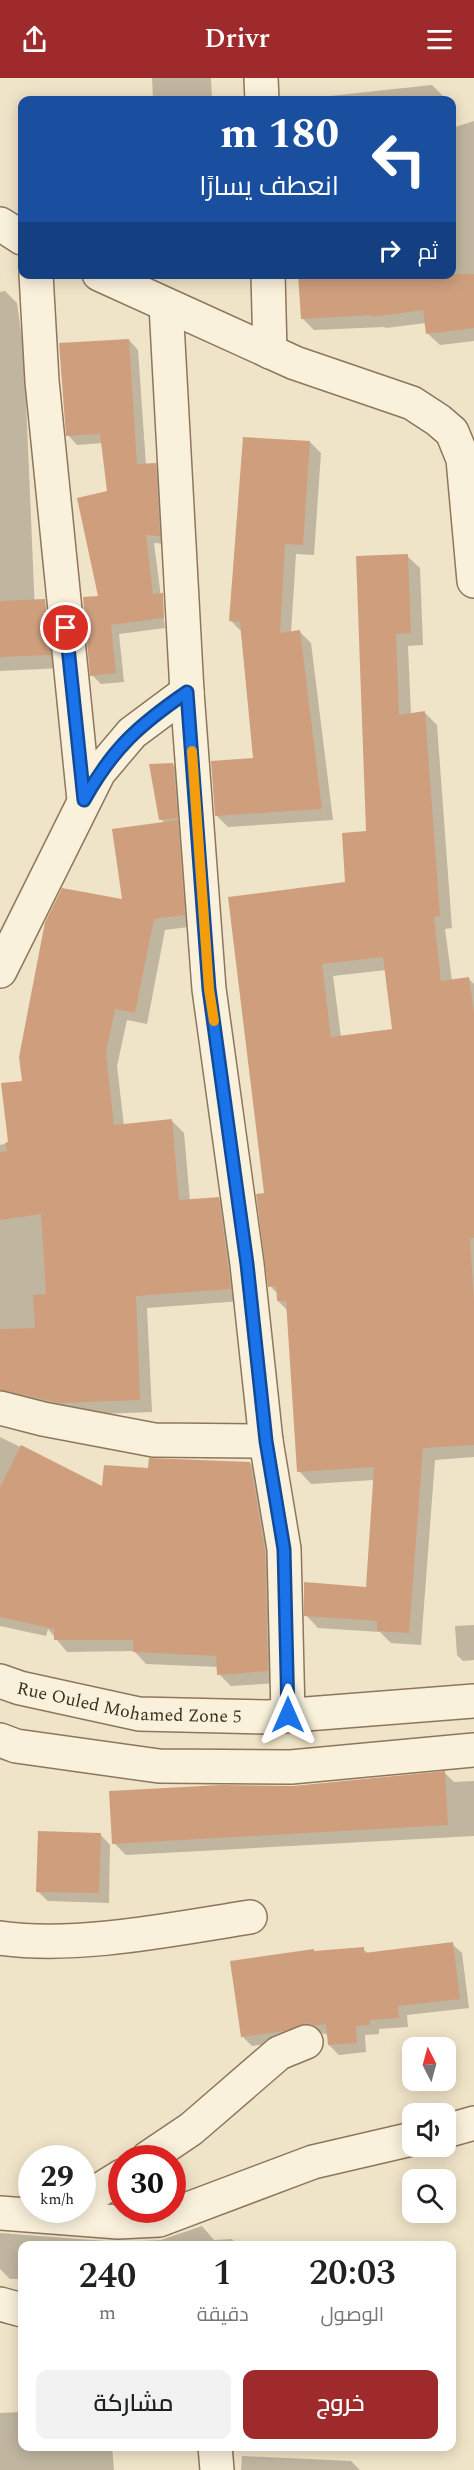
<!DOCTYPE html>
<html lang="ar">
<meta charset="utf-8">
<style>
body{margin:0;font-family:Spectral,Cairo,serif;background:#f2f2f2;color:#202124;direction:rtl;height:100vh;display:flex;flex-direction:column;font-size:22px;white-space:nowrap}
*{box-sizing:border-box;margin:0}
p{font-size:20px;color:#757577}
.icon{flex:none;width:33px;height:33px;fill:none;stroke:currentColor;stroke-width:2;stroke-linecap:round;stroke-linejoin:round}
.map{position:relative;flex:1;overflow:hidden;direction:ltr}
.panel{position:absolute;left:18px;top:2163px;width:438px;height:210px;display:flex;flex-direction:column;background:#fff;border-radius:12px;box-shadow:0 3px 15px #0003;direction:rtl}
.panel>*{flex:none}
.top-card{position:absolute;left:18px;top:18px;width:438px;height:183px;border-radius:12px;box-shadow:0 3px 15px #0003;direction:rtl;background:#1a4fa0;color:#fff;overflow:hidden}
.needle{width:39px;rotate:354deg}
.buttons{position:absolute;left:402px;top:1959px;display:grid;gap:12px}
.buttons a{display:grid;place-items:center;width:54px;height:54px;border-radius:12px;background:#fff;box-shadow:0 3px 15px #0003;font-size:30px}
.speed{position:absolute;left:18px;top:2067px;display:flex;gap:12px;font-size:30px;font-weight:700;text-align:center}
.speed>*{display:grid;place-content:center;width:78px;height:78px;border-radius:50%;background:#fff;box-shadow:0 3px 15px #0003;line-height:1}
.speed small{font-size:15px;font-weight:400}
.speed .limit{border:9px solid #d22;background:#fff;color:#111}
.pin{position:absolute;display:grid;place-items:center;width:51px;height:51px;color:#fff;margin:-26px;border:3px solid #fff;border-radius:50%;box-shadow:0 2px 6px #0007}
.me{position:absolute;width:66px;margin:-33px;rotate:0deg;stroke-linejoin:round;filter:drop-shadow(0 0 4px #0008)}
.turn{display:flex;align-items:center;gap:21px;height:126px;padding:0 18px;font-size:27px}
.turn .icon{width:78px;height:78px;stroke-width:2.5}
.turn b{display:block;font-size:42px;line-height:51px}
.then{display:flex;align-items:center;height:57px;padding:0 18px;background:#0003;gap:12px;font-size:22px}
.eta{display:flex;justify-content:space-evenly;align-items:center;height:102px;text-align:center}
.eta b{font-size:36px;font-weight:600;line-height:42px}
.primary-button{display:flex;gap:12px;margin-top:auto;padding:12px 18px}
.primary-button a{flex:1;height:69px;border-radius:12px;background:#9e2a2b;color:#fff;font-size:24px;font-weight:600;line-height:69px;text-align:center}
.primary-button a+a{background:#f2f2f2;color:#202124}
header{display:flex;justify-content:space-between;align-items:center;height:78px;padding:0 18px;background:#9e2a2b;color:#fff;font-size:27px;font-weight:600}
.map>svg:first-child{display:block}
</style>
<header><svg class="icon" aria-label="menu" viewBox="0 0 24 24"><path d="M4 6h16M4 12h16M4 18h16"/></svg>Drivr<svg class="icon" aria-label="share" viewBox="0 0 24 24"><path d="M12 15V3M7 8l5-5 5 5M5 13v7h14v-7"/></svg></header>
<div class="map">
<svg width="474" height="2392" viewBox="0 0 474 2392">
<rect width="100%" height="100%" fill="#f0e4c8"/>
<path fill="#0003" fill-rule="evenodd" d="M 152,0 L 211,0 L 212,22 L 153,22 Z
M 432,7 L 444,19 L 445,22 L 292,22 Z
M 474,43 L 474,263 L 440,267 L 427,255 L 426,245 L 386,250 L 384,249 L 314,252 L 302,240 L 452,196 L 452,50 Z
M 5,213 L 17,225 L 24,274 L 35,535 L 0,540 L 0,214 Z
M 129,262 L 138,272 L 146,387 L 155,386 L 165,396 L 168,466 L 154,465 L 165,550 L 119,556 L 124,604 L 101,606 L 92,597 L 102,526 L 109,414 L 103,365 L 77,367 L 68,357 Z
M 310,364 L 321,375 L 314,477 L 296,476 L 291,555 L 300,554 L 311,565 L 333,742 L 228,749 L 216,737 L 254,682 L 241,553 L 230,542 Z
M 407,478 L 420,490 L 423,567 L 408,568 L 411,636 L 425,635 L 437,647 L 452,850 L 445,851 L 452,903 L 469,901 L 474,906 L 474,1379 L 435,1382 L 421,1567 L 391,1565 L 380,1554 L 318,1550 L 306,1537 L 367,1510 L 374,1402 L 311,1406 L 299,1393 L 288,1233 L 278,1223 L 278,1216 L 270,1208 L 266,1117 L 230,820 L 347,805 L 368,754 L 358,480 ZM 386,892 L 394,952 L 341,959 L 333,898 Z
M 47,546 L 60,559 L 63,590 L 0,593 L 0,563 Z
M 173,686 L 179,692 L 182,746 L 179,746 L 189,756 L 196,848 L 165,852 L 147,946 L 127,942 L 117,988 L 124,1048 L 172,1043 L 184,1055 L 190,1123 L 218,1120 L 230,1133 L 242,1223 L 147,1230 L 152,1334 L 73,1337 L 0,1328 L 0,1067 L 10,1065 L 23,1005 L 165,745 L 161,741 Z
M 0,1359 L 104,1410 L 150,1391 L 250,1385 L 262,1398 L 279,1605 L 231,1608 L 219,1596 L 218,1589 L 146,1586 L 134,1573 L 67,1574 L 48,1551 L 46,1558 L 0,1548 Z
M 474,1547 L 474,1582 L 463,1583 L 457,1577 L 455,1548 Z
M 445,1695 L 454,1704 L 474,1703 L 474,1758 L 126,1777 L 114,1765 L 293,1709 Z
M 100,1756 L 110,1767 L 109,1825 L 48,1823 L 37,1813 Z
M 452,1866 L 462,1875 L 469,1930 L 407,1937 L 408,1949 L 379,1951 L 379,1956 L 365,1957 L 366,1974 L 339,1977 L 329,1967 L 328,1957 L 319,1954 L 295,1962 L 252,1968 L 242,1958 L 313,1872 L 316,1875 L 363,1871 L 369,1876 Z
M 202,2148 L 214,2162 L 232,2161 L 238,2168 L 22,2168 L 22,2201 L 10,2201 L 0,2191 L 0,2155 L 119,2164 L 161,2162 Z
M 22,2334 L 22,2368 L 112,2368 L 114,2392 L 0,2392 L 0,2335 Z
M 242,2378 L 351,2383 L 360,2392 L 241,2392 Z"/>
<path fill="#cf9f7d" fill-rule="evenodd" d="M 298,196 L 474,196 L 474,250 L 426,256 L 423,232 L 373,239 L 373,237 L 301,241 Z
M 129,261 L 137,386 L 156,385 L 160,458 L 146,457 L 153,516 L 163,515 L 164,540 L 111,547 L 116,595 L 90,598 L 83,519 L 98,518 L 77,420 L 107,413 L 100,356 L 66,358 L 59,265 Z
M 243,359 L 310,363 L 303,467 L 285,466 L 280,555 L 300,552 L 322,731 L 215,738 L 211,683 L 253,680 L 240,544 L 229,543 Z
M 408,476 L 411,555 L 396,556 L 399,637 L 425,633 L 440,838 L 434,839 L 441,903 L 469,899 L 474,936 L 474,1160 L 470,1161 L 474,1223 L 474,1367 L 423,1370 L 409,1555 L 377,1553 L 377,1543 L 304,1538 L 304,1504 L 366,1509 L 374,1389 L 297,1394 L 286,1223 L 277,1223 L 276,1208 L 268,1209 L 256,1116 L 264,1115 L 228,819 L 345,804 L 342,755 L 366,753 L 356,478 ZM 383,879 L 392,951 L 331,959 L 322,886 Z
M 45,521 L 51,577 L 0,579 L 0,523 Z
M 173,685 L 178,740 L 159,742 L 149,686 Z
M 178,742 L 185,837 L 154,841 L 135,935 L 115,931 L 106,975 L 114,1047 L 172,1041 L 179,1122 L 219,1119 L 231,1211 L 136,1218 L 140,1322 L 60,1325 L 0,1312 L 0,1251 L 35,1250 L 33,1217 L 46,1216 L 41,1136 L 0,1142 L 0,1074 L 7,1073 L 5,1065 L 8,1064 L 1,1005 L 22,1003 L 19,979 L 45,844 L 62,810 L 122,821 L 112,751 Z
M 21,1367 L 102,1408 L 104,1387 L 148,1390 L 149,1380 L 250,1384 L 265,1473 L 268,1593 L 217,1597 L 216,1578 L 133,1574 L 133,1562 L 54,1562 L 54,1551 L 0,1539 L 0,1409 Z
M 445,1693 L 448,1747 L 112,1766 L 109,1713 L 220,1707 L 293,1708 Z
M 38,1753 L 101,1755 L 99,1815 L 36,1814 Z
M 453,1864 L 460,1921 L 398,1928 L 399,1940 L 370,1942 L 370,1947 L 356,1948 L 357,1965 L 328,1967 L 326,1946 L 315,1948 L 308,1945 L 285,1953 L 241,1959 L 230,1883 L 314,1871 L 314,1873 L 364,1869 L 364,1875 Z"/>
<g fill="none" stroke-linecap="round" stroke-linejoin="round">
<g stroke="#8d765c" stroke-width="36">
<g id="minor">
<path d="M 261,0 L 262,22"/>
<path d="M 0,146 L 22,160"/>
<path d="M 36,196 L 42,303 L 84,722"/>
<path d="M 99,196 L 295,285 L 412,325 L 438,342 L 452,354 L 463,381 L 474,503"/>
<path d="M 268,196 L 270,274"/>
<path d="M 166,227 L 187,614 L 209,911 L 247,1186 L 266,1363 L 284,1471 L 288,1637"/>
<path d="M 0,893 L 99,694 L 132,655 L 187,614"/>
<path d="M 0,1330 L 43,1341 L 154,1362 L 266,1363"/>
<path id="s1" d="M 0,1603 L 20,1610 L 139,1636 L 268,1639 L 474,1623"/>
<path d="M 0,1662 L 16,1668 L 159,1688 L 291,1689 L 474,1672"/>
<path d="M 0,1860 C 77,1871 173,1851 250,1839"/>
<path d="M 446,2053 L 474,2045"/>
<path d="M 148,2080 L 191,2051 L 279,1975 L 306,1964"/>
<path d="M 82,2123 L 122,2098"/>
<path d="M 0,2135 L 118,2144 L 159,2142 L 313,2084 L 412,2061"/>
<path d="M 0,2226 L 22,2232"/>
<path d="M 215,2368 L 217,2392"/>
</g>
</g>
<use href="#minor" stroke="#faf1dc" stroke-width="33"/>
</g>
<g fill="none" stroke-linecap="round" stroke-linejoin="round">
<g stroke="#114b97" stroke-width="15">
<path id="route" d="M 66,550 L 84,722 C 113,670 139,647 187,614 L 209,911 L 247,1186 L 266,1363 L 284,1471 L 288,1637"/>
</g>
<use href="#route" stroke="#1a73e8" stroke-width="10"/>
<path stroke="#f59e0b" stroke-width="10" d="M 192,673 L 209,911 L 214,943"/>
</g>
<g text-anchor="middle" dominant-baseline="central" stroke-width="6" stroke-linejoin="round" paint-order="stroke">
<g font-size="18" fill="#3d2e20" stroke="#f7eed8">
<text stroke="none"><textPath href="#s1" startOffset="132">Rue Ouled Mohamed Zone 5</textPath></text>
</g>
</g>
</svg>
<div class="buttons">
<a><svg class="needle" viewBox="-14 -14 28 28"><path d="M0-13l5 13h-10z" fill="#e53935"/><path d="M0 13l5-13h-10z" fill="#757577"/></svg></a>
<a><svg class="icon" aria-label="sound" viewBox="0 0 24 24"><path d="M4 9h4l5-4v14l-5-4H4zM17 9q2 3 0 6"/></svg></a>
<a><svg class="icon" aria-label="search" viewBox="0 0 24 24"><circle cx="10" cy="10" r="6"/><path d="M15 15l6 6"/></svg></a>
</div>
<div class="speed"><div>29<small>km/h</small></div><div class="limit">30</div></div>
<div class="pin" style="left:66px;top:550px;background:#d93025"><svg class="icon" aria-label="arrive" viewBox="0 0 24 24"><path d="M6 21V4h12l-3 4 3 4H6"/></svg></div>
<svg class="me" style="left:288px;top:1637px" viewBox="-20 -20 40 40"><path d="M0-17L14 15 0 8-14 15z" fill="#1a73e8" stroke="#fff" stroke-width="4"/></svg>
<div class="top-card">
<div class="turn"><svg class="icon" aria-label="left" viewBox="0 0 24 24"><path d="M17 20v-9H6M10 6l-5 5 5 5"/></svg><div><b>180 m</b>انعطف يسارًا</div></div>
<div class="then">ثم<svg class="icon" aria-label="right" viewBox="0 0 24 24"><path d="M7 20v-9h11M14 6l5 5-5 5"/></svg></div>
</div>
<section class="panel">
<div class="eta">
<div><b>20:03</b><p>الوصول</p></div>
<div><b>1</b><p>دقيقة</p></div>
<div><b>240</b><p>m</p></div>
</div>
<div class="primary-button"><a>خروج</a><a>مشاركة</a></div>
</section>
</div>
